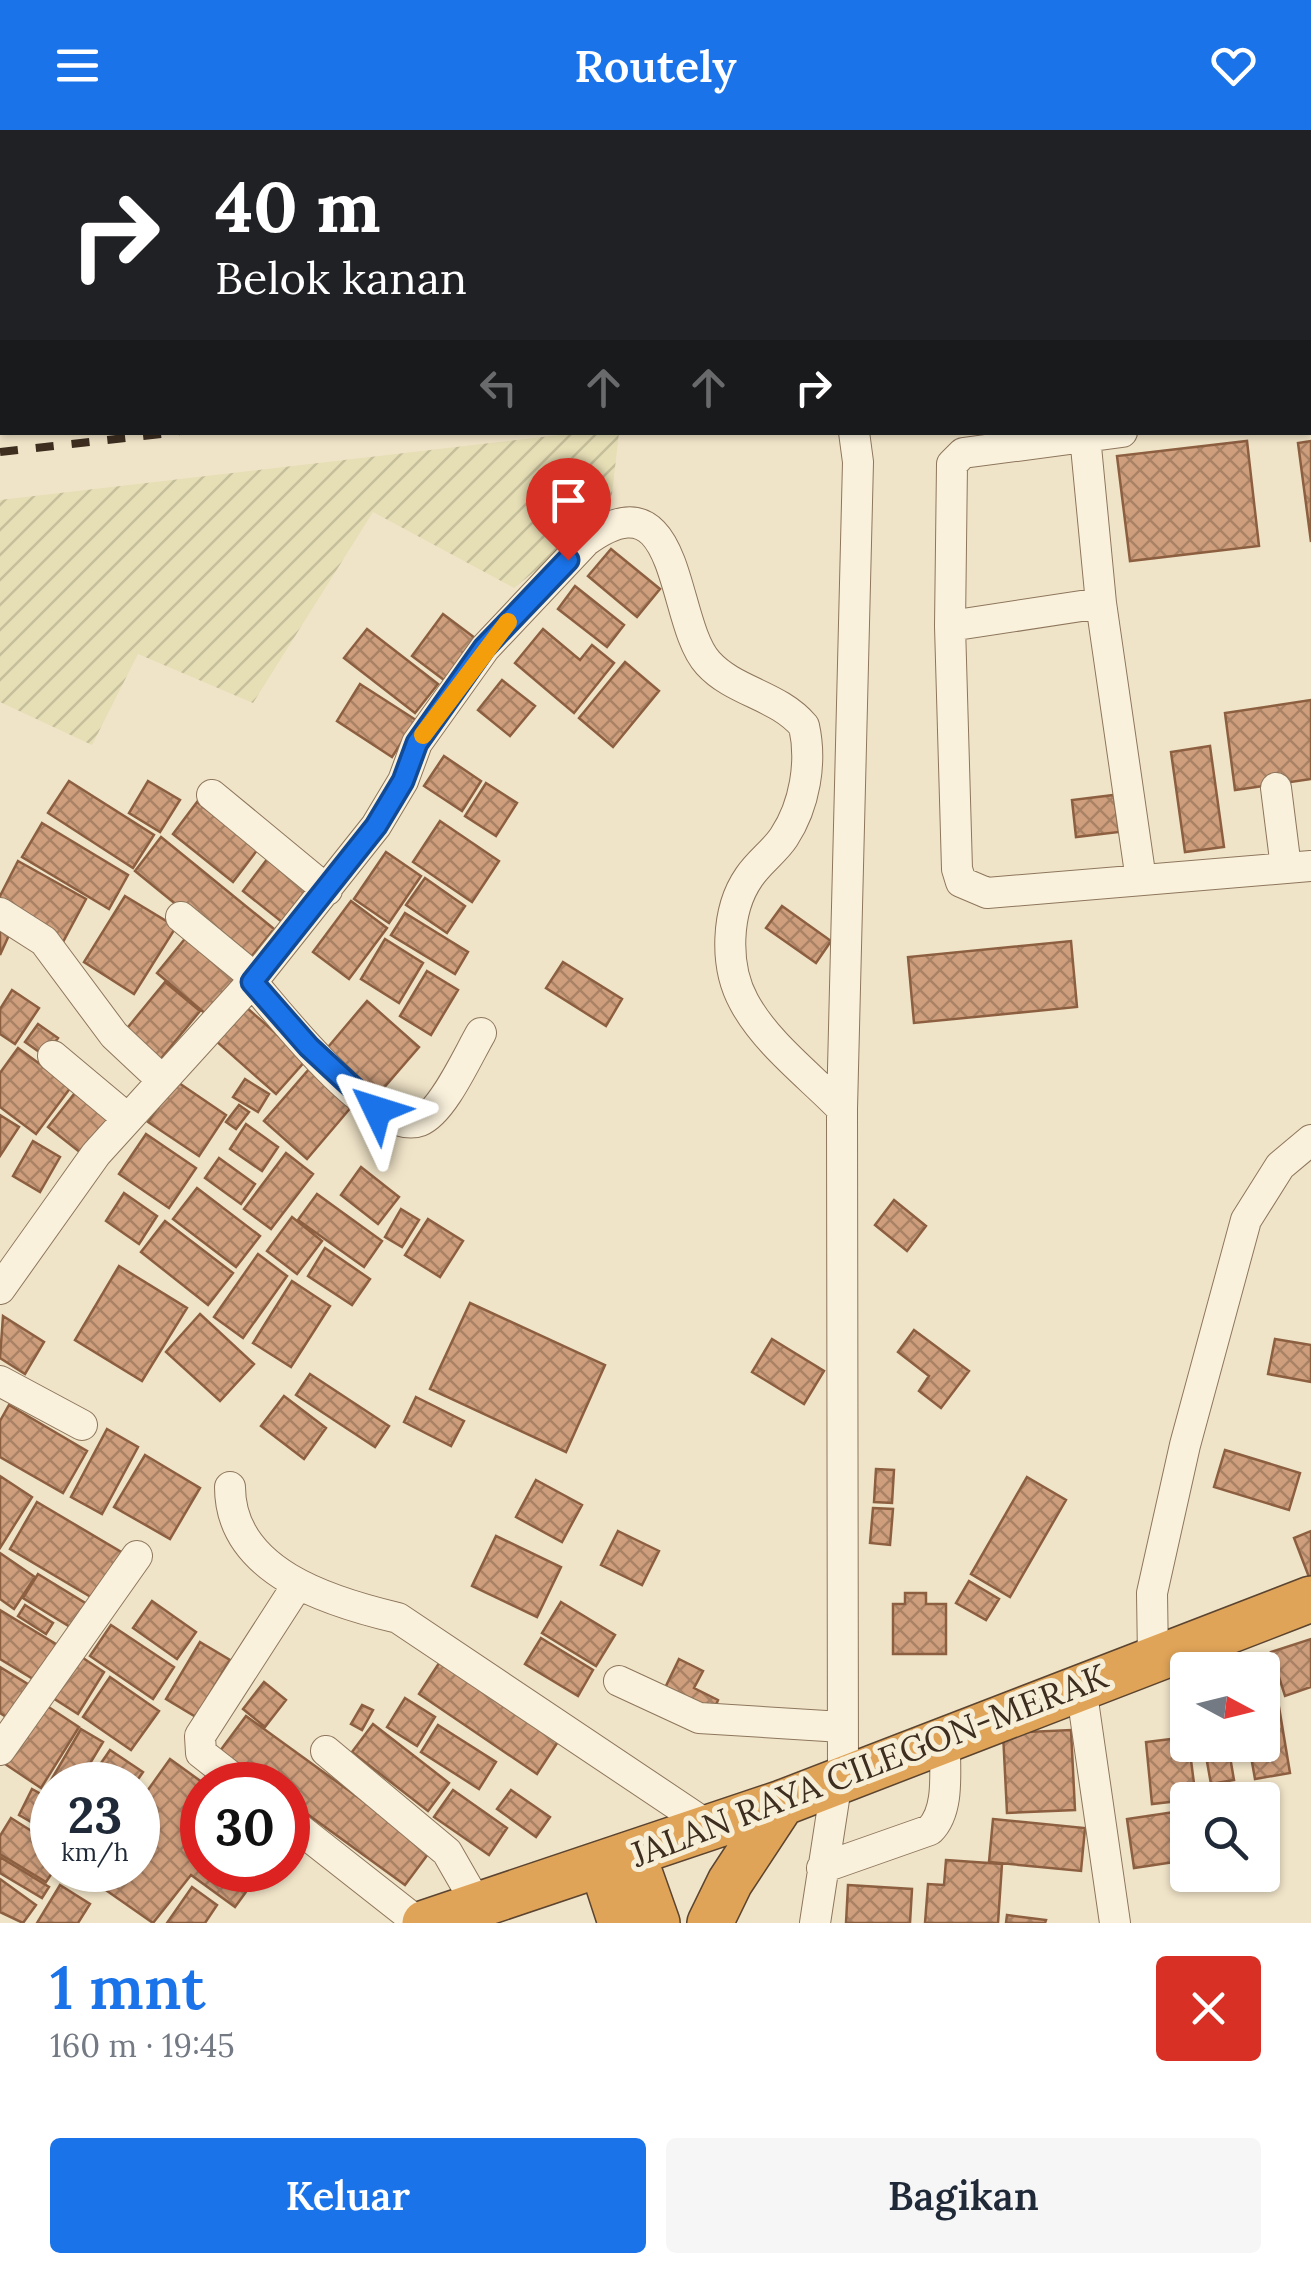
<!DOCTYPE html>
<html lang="id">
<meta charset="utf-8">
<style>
body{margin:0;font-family:Lora,serif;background:#f6f6f7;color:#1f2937;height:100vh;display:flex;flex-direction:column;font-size:38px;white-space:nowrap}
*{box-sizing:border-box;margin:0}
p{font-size:32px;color:#747a83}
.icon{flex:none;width:55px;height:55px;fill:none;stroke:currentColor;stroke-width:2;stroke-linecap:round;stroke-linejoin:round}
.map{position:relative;height:1793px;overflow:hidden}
.panel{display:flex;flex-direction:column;background:#fff;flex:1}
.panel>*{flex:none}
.top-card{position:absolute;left:0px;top:0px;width:1312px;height:305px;box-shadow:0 2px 8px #0004;background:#202124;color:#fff;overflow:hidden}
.needle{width:65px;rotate:97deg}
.tools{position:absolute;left:1170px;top:1522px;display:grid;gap:20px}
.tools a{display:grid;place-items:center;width:110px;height:110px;border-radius:10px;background:#fff;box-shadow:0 2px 8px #0004;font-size:50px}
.speed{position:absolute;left:30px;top:1632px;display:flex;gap:20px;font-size:50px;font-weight:700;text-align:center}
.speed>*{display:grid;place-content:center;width:130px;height:130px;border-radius:50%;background:#fff;box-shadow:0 2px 8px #0004;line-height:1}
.speed small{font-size:25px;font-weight:400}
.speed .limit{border:15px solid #d22;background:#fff;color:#111}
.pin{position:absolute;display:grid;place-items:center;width:85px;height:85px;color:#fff;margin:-102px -42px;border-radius:50% 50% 50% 0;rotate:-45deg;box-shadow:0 0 10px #0007}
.pin .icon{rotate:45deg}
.me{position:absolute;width:110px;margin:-55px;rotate:311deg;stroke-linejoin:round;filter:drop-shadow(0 0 8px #0008)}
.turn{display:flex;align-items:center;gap:35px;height:210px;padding:0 50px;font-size:45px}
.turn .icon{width:130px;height:130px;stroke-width:2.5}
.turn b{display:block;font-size:70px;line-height:85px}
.lanes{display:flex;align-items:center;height:95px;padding:0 50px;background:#0003;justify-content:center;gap:50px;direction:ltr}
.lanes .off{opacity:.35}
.round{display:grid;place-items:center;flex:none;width:105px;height:105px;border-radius:10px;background:#f6f6f7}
.summary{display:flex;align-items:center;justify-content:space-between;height:170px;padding:0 50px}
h1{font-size:60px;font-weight:600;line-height:75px;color:#1a73e8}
.cta{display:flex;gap:20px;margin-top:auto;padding:20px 50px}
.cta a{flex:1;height:115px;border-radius:10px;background:#1a73e8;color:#fff;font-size:40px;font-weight:600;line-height:115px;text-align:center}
.cta a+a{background:#f6f6f7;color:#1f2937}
header{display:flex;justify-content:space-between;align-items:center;height:130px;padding:0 50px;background:#1a73e8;color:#fff;font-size:45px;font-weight:600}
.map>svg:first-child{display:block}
</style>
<header><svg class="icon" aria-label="menu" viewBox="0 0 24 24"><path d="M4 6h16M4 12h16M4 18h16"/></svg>Routely<svg class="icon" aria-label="heart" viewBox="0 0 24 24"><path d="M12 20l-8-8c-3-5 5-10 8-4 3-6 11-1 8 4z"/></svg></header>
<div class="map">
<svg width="1311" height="1793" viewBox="0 0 1311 1793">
<defs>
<pattern id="farmland-furrows" width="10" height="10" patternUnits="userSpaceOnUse" patternTransform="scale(2.5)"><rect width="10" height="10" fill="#e6deb5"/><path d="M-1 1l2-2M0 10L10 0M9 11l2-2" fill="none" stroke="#c6bf9b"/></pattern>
<pattern id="building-cross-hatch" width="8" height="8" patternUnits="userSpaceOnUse" patternTransform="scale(2.5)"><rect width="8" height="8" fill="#cf9f7d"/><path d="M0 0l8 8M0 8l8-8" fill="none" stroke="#a98266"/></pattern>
</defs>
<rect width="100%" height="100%" fill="#f0e4c8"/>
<path fill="url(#farmland-furrows)" d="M 0,0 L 550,0 L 2,2 L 0,277 Z
M 576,303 L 619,303 L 610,381 L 514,458 L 373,382 L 253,573 L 138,524 L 92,615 L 0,572 L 0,370 Z"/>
<path fill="url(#building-cross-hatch)" stroke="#8d5f41" stroke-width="2.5" d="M 956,0 L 1076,0 L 955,2 Z
M 1247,311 L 1259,416 L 1130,431 L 1117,326 Z
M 1311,311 L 1311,412 L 1298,313 Z
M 611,419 L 660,459 L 637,487 L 588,446 Z
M 575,456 L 624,495 L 607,517 L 558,479 Z
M 443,484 L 479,511 L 448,553 L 412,526 Z
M 367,499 L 438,554 L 415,583 L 344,528 Z
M 543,499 L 580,530 L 592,515 L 614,533 L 574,583 L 515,533 Z
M 625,532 L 659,561 L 613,617 L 579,588 Z
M 502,550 L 535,576 L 510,606 L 478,580 Z
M 360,554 L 416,590 L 392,627 L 337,591 Z
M 1311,570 L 1311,649 L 1235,660 L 1225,583 Z
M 1210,616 L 1224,717 L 1185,722 L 1171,622 Z
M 444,626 L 481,651 L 462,681 L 424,656 Z
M 69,651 L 154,705 L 133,738 L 48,683 Z
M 148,651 L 180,670 L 160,702 L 129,683 Z
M 486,653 L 517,673 L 496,706 L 465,686 Z
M 1114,665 L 1119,702 L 1076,707 L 1072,670 Z
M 197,672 L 258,719 L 233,752 L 173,704 Z
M 440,691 L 499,731 L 472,772 L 413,732 Z
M 42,693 L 128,745 L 109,779 L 22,727 Z
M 161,707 L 274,799 L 247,832 L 135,741 Z
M 386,722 L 421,746 L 389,793 L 354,769 Z
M 271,724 L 310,755 L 282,792 L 243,761 Z
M 18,731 L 86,769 L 63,812 L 0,778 L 0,766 Z
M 425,748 L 465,776 L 447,803 L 406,775 Z
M 125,766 L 176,797 L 134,864 L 84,832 Z
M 351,771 L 387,798 L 349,849 L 313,822 Z
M 782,776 L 831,811 L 816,833 L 766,798 Z
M 405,783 L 468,822 L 455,844 L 391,805 Z
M 0,799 L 10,803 L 0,825 Z
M 188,805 L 239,846 L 207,885 L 157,843 Z
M 385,809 L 423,833 L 399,873 L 361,849 Z
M 1071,811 L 1077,877 L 914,893 L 908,827 Z
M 563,832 L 622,869 L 606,896 L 546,858 Z
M 427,841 L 458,860 L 431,905 L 400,886 Z
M 165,852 L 200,881 L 159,931 L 124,902 Z
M 12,860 L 39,878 L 15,914 L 0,904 L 0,879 Z
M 367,871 L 419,917 L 375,968 L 323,923 Z
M 246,877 L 306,930 L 276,964 L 216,911 Z
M 38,894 L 58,908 L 45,926 L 25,912 Z
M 18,918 L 71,957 L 36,1004 L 0,977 L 0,943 Z
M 310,938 L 353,975 L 307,1029 L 264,991 Z
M 245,949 L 269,964 L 258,982 L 233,967 Z
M 176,951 L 226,985 L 199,1026 L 148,992 Z
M 78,959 L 111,985 L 81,1023 L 48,997 Z
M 239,975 L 249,982 L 236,999 L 226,992 Z
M 0,985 L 19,997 L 0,1026 Z
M 246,994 L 278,1017 L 262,1041 L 230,1019 Z
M 146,1004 L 196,1038 L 169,1078 L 119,1044 Z
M 33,1011 L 60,1027 L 40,1062 L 13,1046 Z
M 286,1023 L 313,1044 L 271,1099 L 244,1079 Z
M 219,1028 L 255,1054 L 241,1074 L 205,1048 Z
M 361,1037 L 399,1067 L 378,1094 L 341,1065 Z
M 197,1058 L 260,1106 L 236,1137 L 173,1089 Z
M 124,1063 L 157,1086 L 139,1114 L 106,1091 Z
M 317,1064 L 382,1111 L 364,1137 L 298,1090 Z
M 894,1070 L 926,1096 L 907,1121 L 875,1095 Z
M 401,1079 L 419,1090 L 402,1117 L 385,1107 Z
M 292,1087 L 322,1111 L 297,1144 L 267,1121 Z
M 428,1089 L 463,1111 L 440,1147 L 405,1125 Z
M 165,1091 L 233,1143 L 208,1175 L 141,1122 Z
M 325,1118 L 370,1149 L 352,1175 L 308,1146 Z
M 258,1124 L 287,1146 L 243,1208 L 214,1187 Z
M 119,1136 L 187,1178 L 142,1251 L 75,1210 Z
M 292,1151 L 330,1176 L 291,1237 L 253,1213 Z
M 470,1173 L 605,1235 L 566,1322 L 430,1259 Z
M 200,1184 L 254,1234 L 220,1271 L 166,1222 Z
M 3,1186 L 44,1212 L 25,1244 L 0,1228 Z
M 914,1200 L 969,1241 L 941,1278 L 919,1261 L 929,1246 L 898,1222 Z
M 772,1209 L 824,1241 L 804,1274 L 752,1242 Z
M 1275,1209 L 1311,1215 L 1311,1252 L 1268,1244 Z
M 310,1244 L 389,1296 L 375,1317 L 296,1265 Z
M 284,1266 L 326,1298 L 304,1329 L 261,1296 Z
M 416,1267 L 464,1291 L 451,1316 L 404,1292 Z
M 9,1275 L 87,1321 L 63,1363 L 0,1327 L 0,1291 Z
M 107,1299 L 138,1317 L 102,1384 L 71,1367 Z
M 1225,1320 L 1300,1343 L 1289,1380 L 1214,1357 Z
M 145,1325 L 200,1358 L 170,1409 L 114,1377 Z
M 876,1339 L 894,1340 L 892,1373 L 874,1372 Z
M 0,1346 L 32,1367 L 0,1418 Z
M 1027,1347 L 1066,1370 L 1010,1467 L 971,1444 Z
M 536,1350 L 582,1375 L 562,1412 L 516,1387 Z
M 37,1372 L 128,1426 L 101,1473 L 10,1419 Z
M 873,1378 L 893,1379 L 890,1415 L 870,1413 Z
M 618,1401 L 659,1421 L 642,1455 L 601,1435 Z
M 1311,1401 L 1311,1446 L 1309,1447 L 1294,1408 Z
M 496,1406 L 561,1437 L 537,1487 L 472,1456 Z
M 0,1423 L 35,1447 L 14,1479 L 0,1469 Z
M 38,1444 L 95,1479 L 80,1503 L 23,1468 Z
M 969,1451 L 999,1469 L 986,1490 L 956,1473 Z
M 905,1463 L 926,1463 L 926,1474 L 946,1474 L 946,1524 L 893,1524 L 893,1474 L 905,1474 Z
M 152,1471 L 196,1502 L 177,1529 L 133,1498 Z
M 561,1472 L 615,1505 L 596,1536 L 542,1503 Z
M 25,1475 L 53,1493 L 46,1504 L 18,1486 Z
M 0,1480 L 64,1519 L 43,1555 L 0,1529 Z
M 111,1495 L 174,1537 L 153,1569 L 90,1526 Z
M 541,1508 L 593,1540 L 578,1566 L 525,1534 Z
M 1311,1509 L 1311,1557 L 1285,1566 L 1271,1522 Z
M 200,1512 L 230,1530 L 196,1587 L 166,1569 Z
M 77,1524 L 104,1542 L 78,1584 L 50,1566 Z
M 443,1527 L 561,1607 L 537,1644 L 419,1564 Z
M 679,1529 L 703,1541 L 694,1558 L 718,1570 L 713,1582 L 665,1558 Z
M 0,1537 L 31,1556 L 11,1590 L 0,1583 Z
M 110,1547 L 159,1581 L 131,1620 L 83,1587 Z
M 264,1552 L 286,1570 L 265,1597 L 243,1579 Z
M 405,1568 L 435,1587 L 417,1616 L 387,1597 Z
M 1278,1571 L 1290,1643 L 1255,1649 L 1249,1615 L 1262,1615 L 1262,1573 Z
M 44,1574 L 79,1597 L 41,1658 L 5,1634 Z
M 362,1575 L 373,1580 L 362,1600 L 351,1594 Z
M 246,1586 L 431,1720 L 405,1755 L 288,1670 L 288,1655 L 267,1655 L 220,1621 Z
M 373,1594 L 449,1653 L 428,1681 L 352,1622 Z
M 438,1595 L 496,1632 L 479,1659 L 421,1622 Z
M 81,1599 L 103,1612 L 77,1655 L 52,1655 L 52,1661 L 47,1657 Z
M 1071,1600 L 1075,1680 L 1007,1683 L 1003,1603 Z
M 1188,1607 L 1196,1669 L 1152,1674 L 1146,1612 Z
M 1204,1615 L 1228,1615 L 1234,1650 L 1211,1654 Z
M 110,1620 L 143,1642 L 134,1655 L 86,1655 Z
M 170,1629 L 206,1655 L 202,1740 L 262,1740 L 235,1777 L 191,1745 L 153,1793 L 87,1747 L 91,1740 L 138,1740 L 138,1674 Z
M 32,1659 L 52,1670 L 52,1704 L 19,1685 Z
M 453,1660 L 507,1698 L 489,1725 L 434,1687 Z
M 511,1660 L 550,1687 L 536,1707 L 497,1679 Z
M 1188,1680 L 1188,1730 L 1134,1738 L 1127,1689 Z
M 11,1688 L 52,1714 L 54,1740 L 46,1752 L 0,1724 L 0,1706 Z
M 993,1689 L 1085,1698 L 1081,1741 L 989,1732 Z
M 0,1727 L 49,1757 L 42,1768 L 0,1743 Z
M 946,1730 L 1002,1734 L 998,1793 L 925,1793 L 928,1754 L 944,1755 Z
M 0,1749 L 36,1775 L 23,1793 L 0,1782 Z
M 60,1755 L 90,1774 L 78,1793 L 37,1793 Z
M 848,1755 L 912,1759 L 910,1793 L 846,1793 Z
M 192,1757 L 217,1775 L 205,1793 L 167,1793 Z
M 1007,1785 L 1046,1790 L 1045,1793 L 1006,1793 Z"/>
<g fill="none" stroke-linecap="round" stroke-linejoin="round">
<g stroke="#8d765c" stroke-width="32">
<path id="minor" d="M 856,2 L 857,0
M 1310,40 L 1311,40
M 1310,284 L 1311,283
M 1122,302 L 963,323 L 952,334 L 950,496 L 957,739 L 961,752 L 987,763 L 1311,736
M 1085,306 L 1101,473 L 1141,750
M 950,496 L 1101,473
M 1276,658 L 1286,738
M 212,665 L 327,760
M 0,783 L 44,811 L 114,905 L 162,950
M 181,787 L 255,848
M 252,852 C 279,883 375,1008 420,991 C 443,982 468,925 481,903
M 53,926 L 127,988
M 0,1159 L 96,1024 L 252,852 L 376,696 L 403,651 L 417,613 L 485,518 L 586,411 C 683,340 670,492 708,533 C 734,562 778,565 804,596 C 812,632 805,675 784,707 C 775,721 759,732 749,747 C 726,780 724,836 744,872 C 766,913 810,946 842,979
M 0,1251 L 82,1295
M 230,1357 C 230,1442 330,1472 398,1488 L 710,1697
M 1153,1528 L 1152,1463 L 1185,1315 L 1246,1090 L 1280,1036 L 1311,1010
M 619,1551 L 699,1588 L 842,1597
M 1081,1557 L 1115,1793
M 0,1620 L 137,1426
M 326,1621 L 447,1722 L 478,1776
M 843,1648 L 842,979 L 858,332 L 854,302
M 242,1655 L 201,1623 L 200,1606 L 298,1454
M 288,1690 L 419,1793
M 822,1738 L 930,1700 C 951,1679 944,1637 945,1609
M 815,1793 L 837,1650"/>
</g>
<g stroke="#5b4430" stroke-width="48">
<path id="highway" d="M 633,1725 L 657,1793
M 602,1735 L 621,1793
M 425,1793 L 782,1673 L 1311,1469
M 710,1793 L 730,1752 L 782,1673"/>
</g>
<use href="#minor" stroke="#faf1dc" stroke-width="30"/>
<use href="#highway" stroke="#e0a458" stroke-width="45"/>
<path stroke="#3d2e20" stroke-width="8" stroke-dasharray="18 18" stroke-linecap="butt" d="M 1310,180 L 1311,180
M 0,322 L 179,302"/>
</g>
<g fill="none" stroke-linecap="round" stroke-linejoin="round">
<g stroke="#114b97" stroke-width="25">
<path id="route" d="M 377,980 L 309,917 L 252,852 L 376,696 L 403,651 L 417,613 L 484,518 L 568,430"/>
</g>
<use href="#route" stroke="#1a73e8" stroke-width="18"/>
<path stroke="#f59e0b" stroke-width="18" d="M 423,605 L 508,492"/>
</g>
<g text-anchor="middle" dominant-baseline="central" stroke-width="10" stroke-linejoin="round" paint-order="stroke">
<g font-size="35" fill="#3d2e20" stroke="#f7eed8">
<text transform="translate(869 1635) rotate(-21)">JALAN RAYA CILEGON-MERAK</text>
</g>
</g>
</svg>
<div class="tools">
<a><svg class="needle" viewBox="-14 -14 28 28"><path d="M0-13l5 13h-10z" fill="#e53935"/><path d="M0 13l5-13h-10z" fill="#747a83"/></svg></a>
<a><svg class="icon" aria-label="search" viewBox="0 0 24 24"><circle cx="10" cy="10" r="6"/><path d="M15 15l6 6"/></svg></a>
</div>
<div class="speed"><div>23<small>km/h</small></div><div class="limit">30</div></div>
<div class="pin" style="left:568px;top:430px;background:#d93025"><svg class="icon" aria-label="arrive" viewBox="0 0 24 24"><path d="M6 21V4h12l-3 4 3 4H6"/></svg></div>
<svg class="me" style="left:377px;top:980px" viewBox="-20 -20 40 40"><path d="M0-17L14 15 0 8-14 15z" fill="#1a73e8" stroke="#fff" stroke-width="4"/></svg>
<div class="top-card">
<div class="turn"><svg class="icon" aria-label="right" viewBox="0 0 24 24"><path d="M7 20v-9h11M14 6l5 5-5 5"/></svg><div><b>40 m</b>Belok kanan</div></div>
<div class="lanes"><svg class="icon off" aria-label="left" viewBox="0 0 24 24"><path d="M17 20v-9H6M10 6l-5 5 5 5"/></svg><svg class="icon off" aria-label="ahead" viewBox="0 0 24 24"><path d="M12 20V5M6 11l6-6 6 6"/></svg><svg class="icon off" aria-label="ahead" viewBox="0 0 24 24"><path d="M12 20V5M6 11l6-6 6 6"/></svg><svg class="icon" aria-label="right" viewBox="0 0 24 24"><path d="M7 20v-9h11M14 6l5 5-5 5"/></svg></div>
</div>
</div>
<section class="panel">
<div class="summary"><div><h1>1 mnt</h1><p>160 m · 19:45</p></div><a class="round" style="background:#d93025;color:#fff"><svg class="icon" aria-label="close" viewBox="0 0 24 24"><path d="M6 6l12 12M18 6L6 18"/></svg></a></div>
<div class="cta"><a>Keluar</a><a>Bagikan</a></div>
</section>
